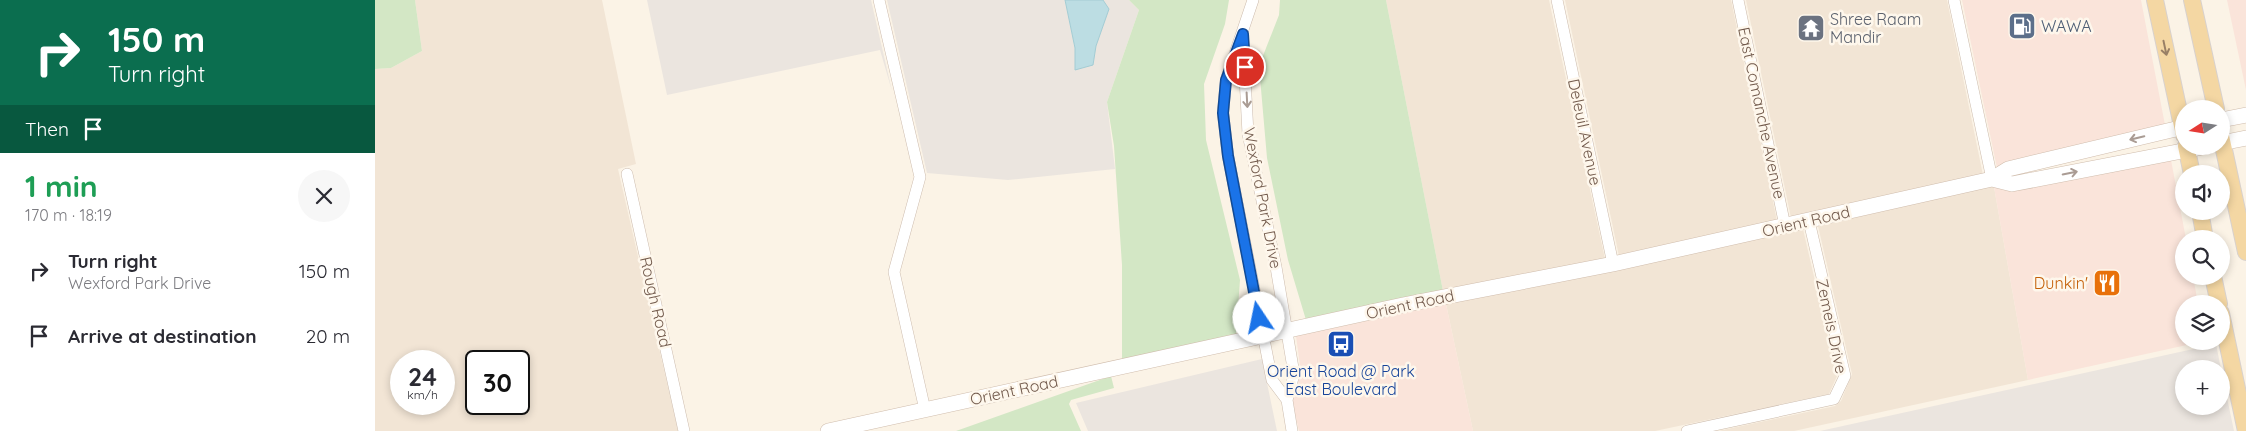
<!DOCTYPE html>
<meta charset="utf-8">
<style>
body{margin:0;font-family:Quicksand,sans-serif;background:#f7f7f7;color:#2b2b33;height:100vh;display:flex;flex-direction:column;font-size:19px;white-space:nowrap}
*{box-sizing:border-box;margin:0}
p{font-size:16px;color:#7c7c81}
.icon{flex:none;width:28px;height:28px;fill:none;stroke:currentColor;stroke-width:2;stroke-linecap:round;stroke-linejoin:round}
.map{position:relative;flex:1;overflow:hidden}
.details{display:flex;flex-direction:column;background:#fff;width:375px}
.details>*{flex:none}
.hud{background:#0b6e4f;color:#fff;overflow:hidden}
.needle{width:32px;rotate:258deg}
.controls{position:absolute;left:1800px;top:100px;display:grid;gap:10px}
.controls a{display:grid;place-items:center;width:55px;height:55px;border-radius:50%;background:#fff;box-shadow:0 2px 8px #0003;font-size:25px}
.speed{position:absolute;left:15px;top:350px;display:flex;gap:10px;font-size:25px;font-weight:700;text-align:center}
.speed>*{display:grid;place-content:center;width:65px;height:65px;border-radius:50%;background:#fff;box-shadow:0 2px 8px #0003;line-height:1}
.speed small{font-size:12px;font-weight:400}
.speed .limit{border:2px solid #111;border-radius:8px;background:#fff;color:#111}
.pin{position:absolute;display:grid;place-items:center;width:42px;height:42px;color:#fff;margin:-21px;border:2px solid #fff;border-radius:50%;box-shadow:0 1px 5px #0007}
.me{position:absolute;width:55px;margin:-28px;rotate:349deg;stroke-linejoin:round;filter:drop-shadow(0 0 4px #0008)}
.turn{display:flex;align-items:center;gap:18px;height:105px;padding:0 25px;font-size:22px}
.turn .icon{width:65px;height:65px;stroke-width:2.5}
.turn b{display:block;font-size:35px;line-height:42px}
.then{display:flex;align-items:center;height:48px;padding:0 25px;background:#0003;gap:10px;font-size:19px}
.round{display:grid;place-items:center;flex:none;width:52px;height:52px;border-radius:26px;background:#f7f7f7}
.headline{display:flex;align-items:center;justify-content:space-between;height:85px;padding:0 25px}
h1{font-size:30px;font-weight:700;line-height:38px;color:#1e9e55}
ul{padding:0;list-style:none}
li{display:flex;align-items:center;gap:15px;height:65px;padding:0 25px}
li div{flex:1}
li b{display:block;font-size:19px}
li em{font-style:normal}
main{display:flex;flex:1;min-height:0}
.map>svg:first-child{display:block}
</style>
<main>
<section class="details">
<div class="hud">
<div class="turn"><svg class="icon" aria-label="right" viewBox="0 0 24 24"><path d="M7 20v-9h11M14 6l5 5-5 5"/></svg><div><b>150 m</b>Turn right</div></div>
<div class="then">Then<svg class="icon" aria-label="arrive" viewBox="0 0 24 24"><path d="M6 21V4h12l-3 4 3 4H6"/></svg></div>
</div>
<div class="headline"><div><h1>1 min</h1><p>170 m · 18:19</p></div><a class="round"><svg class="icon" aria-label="close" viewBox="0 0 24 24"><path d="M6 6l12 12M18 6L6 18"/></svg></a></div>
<ul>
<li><svg class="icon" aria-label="right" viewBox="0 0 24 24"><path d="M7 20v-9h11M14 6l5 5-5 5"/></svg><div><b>Turn right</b><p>Wexford Park Drive</p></div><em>150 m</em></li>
<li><svg class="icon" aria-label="arrive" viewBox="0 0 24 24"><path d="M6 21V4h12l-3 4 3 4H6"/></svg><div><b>Arrive at destination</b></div><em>20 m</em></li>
</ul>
</section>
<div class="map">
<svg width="1871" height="431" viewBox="0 0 1871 431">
<rect width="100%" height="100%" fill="#fbf3e6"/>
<path fill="#f2e5d5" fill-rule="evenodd" d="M 40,0 L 227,0 L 261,164 L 243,169 L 303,431 L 0,431 L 0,69 L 16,68 L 47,51 ZM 26,361 L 69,361 L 69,404 L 26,404 ZM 101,361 L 144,361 L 144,404 L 101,404 Z
M 1011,0 L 1174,0 L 1230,259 L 1068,291 Z
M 1190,0 L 1356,0 L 1402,221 L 1244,256 Z
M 1371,0 L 1572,0 L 1608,175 L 1416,218 Z
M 1613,187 L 1619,187 L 1653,380 L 1419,431 L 1343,431 L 1460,406 L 1466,401 L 1477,374 L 1443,226 Z
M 1428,229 L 1462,376 L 1454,394 L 1280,431 L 1098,431 L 1071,304 Z"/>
<path fill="#fae4da" d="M 1587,0 L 1766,0 L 1790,125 L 1622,168 Z
M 1852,0 L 1871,0 L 1871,90 Z
M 1796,160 L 1811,239 L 1809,239 L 1809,276 L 1818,276 L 1823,304 L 1809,304 L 1809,341 L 1830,341 L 1653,380 L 1619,187 Z
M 1071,304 L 1098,431 L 924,431 L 917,402 L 926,373 L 921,336 Z"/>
<path fill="#ebe5df" d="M 272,0 L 496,0 L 517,91 L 505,50 L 292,95 Z
M 512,0 L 690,0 L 700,48 L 700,69 L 718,65 L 721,46 L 734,9 L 728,0 L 754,0 L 764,10 L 732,102 L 740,169 L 633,180 L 552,173 Z
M 1841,344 L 1846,369 L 1809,369 L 1809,406 L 1846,406 L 1846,369 L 1859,431 L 1445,431 Z
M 887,359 L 902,431 L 713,431 L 701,403 Z"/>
<path fill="#d3e7c5" d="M 0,0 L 40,0 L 47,51 L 16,68 L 0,69 Z
M 754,0 L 854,0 L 850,24 L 829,84 L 831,140 L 865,280 L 861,335 L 747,360 L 747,265 L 739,146 L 732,102 L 764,10 Z
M 905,0 L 1011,0 L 1068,291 L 931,320 L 913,260 L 892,158 L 884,66 L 904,15 Z
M 736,376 L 739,388 L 696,400 L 694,404 L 706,431 L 581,431 Z"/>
<path fill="#bcdde3" stroke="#a3ccd4" d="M 690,0 L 728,0 L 734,9 L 721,46 L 718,65 L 700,70 L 700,48 Z"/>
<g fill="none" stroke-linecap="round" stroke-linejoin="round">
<g stroke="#ccbbad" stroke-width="12">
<path id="street" d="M 504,0 L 545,177 L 519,272 L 550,410
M 878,0 L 851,80 L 848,113 L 853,156 L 897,380 L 912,400 L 917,431
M 1182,0 L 1238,264
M 1363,0 L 1410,226
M 1579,0 L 1617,179
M 868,39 L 873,134 L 901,267 L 919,374 L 912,400
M 252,174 L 309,431
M 1312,431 L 1459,399 L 1470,376 L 1434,221"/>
</g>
<g stroke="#d0bdad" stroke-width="16">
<path id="secondary" d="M 1846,120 L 1871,115
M 1846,143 L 1871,138
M 1617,179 L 1637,184 L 1833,146
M 453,431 L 1028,305 L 1238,264 L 1617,179 L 1633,169 L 1809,127"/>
</g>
<g stroke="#d8d1cd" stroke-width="18">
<path id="primary" d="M 1780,0 L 1809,135
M 1817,0 L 1841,109
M 1846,136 L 1871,252
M 1811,146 L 1817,174
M 1825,211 L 1830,239
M 1838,276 L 1844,304
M 1846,313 L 1871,431"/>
</g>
<use href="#street" stroke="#fff" stroke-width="11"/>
<use href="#secondary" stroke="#fff" stroke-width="15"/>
<use href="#primary" stroke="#f4d7a3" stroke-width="16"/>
</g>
<defs><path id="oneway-shaft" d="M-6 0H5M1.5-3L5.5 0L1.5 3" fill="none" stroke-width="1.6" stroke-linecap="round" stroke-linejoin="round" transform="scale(1.25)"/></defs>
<use stroke="#998066" href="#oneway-shaft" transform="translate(1790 48) rotate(78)"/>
<g stroke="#aa9c94">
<use href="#oneway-shaft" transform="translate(872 100) rotate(87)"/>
<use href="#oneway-shaft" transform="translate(1762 138) rotate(167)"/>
<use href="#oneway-shaft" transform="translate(1695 173) rotate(-11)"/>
</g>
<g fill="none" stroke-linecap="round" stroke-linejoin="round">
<g stroke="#114b97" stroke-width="12">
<path id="route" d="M 870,67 L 868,34 L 851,80 L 848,113 L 853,156 L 884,318"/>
</g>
<use href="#route" stroke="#1a73e8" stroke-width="9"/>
</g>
<defs>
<g id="fuel-square" transform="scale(1.4375)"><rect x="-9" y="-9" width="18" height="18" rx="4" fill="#5c6f8a" stroke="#fef7ec"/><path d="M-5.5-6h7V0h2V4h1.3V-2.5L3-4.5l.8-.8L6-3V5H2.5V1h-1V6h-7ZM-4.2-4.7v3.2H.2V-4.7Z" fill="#fff"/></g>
<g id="temple-square" transform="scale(1.4375)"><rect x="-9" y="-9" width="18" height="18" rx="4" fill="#6b7280" stroke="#fef7ec"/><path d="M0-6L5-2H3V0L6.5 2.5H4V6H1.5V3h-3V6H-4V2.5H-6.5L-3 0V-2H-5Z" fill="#fff"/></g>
<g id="restaurant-square" transform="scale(1.4375)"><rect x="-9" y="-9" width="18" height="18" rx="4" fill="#e8710a" stroke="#fef7ec"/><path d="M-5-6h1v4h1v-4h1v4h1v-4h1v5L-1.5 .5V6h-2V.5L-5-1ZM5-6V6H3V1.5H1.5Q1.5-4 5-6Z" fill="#fff"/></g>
<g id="bus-square" transform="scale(1.4375)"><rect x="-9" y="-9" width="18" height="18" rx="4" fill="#1a4fb4" stroke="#fef7ec"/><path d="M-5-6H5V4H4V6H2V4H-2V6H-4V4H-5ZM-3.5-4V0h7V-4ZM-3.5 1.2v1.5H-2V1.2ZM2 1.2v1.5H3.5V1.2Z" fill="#fff"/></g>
</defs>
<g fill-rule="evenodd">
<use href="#fuel-square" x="1647" y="26"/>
<use href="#temple-square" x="1436" y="28"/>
<use href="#restaurant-square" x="1732" y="283"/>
<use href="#bus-square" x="966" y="344"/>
</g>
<g text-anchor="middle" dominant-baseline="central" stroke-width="5" stroke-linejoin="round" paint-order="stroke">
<g font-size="16" fill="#5b616d" stroke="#fef7ec" text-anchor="start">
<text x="1455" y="19">Shree Raam<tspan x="1455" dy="18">Mandir</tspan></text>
</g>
<g font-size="16" fill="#4e5e75" stroke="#fef7ec" text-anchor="start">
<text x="1666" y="26">WAWA</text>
</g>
<g font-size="16" fill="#725a4c" stroke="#fef7ec">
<text transform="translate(1387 113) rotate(78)">East Comanche Avenue</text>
<text transform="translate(1210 132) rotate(78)">Deleuil Avenue</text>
<text transform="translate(888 198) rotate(79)">Wexford Park Drive</text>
<text transform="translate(1431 221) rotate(-13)">Orient Road</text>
<text transform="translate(281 302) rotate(77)">Rough Road</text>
<text transform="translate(1035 304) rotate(-12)">Orient Road</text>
<text transform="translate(1457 326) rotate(78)">Zemeis Drive</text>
<text transform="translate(639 390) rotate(-12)">Orient Road</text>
</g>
<g font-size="16" fill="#c56008" stroke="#fef7ec" text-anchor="end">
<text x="1713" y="283">Dunkin'</text>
</g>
<g font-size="16" fill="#164399" stroke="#fef7ec">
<text x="966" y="371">Orient Road @ Park<tspan x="966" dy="18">East Boulevard</tspan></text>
</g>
</g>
</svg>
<div class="controls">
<a><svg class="needle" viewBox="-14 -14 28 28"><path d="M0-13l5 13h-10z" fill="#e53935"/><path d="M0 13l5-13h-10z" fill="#7c7c81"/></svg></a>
<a><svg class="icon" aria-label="sound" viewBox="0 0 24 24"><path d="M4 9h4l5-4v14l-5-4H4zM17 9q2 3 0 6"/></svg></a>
<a><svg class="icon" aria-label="search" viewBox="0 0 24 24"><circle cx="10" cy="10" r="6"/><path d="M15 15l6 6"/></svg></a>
<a><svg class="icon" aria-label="layers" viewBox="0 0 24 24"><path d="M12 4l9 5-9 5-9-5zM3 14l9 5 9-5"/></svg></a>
<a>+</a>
</div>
<div class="speed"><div>24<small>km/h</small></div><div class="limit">30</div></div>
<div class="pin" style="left:870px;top:67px;background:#d93025"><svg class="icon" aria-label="arrive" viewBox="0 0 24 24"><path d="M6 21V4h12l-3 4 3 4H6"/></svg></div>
<svg class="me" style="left:884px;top:318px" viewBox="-20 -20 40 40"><circle r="19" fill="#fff"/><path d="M0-13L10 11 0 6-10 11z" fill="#1a73e8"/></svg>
</div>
</main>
